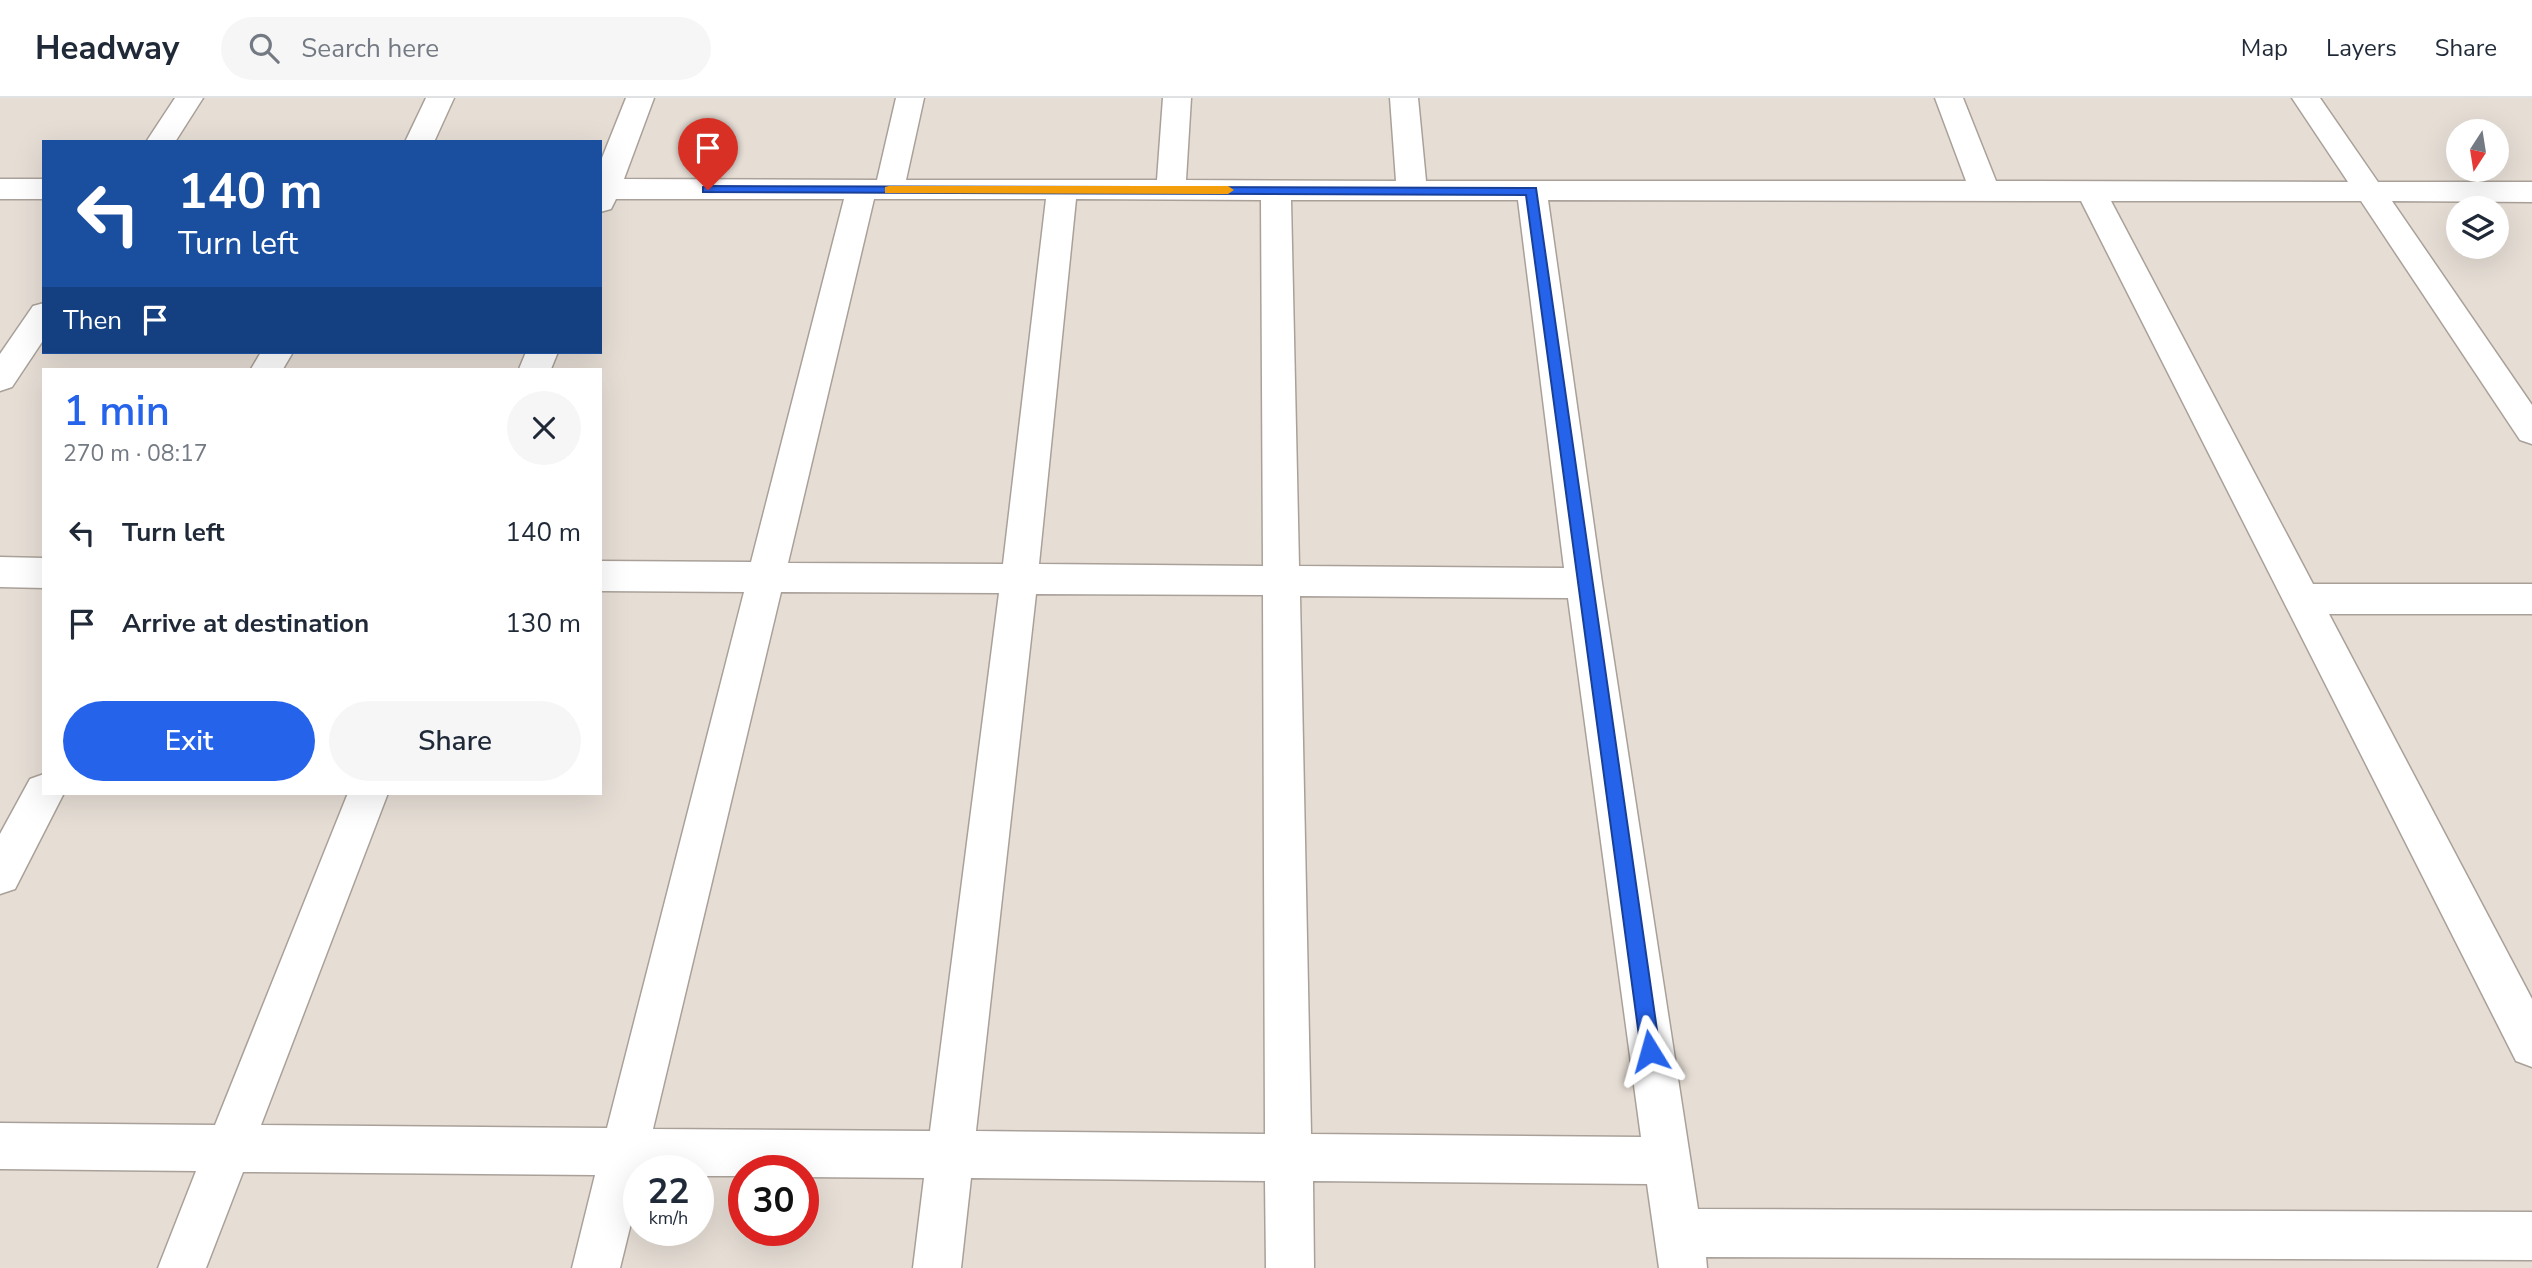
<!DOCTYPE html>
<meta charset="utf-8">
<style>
body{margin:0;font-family:"Nunito Sans",sans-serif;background:#f6f6f7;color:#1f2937;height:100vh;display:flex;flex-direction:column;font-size:26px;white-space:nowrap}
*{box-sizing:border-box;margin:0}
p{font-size:23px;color:#747a83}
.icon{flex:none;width:38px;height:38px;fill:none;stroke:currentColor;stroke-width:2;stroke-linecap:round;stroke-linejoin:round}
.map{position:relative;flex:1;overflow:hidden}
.side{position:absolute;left:42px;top:270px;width:560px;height:427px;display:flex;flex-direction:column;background:#fff;border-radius:0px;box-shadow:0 7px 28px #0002}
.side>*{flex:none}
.banner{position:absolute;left:42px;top:42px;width:560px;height:214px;border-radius:0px;box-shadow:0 7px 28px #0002;background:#1a4fa0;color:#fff;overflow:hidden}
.needle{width:46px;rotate:192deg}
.tools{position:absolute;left:2446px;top:21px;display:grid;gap:14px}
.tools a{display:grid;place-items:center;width:63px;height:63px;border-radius:50%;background:#fff;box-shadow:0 7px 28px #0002;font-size:35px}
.speed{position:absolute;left:623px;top:1057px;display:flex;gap:14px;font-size:35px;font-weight:700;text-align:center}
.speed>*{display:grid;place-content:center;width:91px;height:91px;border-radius:50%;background:#fff;box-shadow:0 7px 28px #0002;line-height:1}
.speed small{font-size:18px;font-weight:400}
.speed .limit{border:10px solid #d22;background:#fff;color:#111}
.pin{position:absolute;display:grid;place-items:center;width:60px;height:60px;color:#fff;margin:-72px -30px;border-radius:50% 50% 50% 0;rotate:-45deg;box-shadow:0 0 7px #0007}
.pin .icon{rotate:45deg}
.me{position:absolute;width:77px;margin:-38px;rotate:352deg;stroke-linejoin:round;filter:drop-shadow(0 0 5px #0008)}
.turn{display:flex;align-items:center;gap:24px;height:147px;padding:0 21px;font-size:32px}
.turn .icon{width:91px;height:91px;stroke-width:2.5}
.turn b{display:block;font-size:49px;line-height:60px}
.then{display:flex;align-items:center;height:66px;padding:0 21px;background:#0003;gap:14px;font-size:26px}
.round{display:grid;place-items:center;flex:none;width:74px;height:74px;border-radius:37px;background:#f6f6f7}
.headline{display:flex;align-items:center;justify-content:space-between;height:119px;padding:0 21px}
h1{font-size:42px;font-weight:600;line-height:52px;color:#2563eb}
.button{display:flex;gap:14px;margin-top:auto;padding:14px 21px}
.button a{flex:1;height:80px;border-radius:42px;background:#2563eb;color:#fff;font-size:28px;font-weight:600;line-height:80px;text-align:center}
.button a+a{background:#f6f6f7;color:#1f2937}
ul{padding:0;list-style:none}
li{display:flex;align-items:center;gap:21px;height:91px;padding:0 21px}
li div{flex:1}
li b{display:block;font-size:26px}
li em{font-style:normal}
header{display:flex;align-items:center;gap:42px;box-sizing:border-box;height:98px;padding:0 35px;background:#fff;border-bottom:2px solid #e0e1e3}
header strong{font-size:33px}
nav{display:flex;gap:38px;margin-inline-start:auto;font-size:24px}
.search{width:490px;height:63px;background:#f6f6f7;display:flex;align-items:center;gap:18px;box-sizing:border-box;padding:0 24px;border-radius:38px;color:#747a83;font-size:26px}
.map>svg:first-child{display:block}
</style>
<header>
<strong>Headway</strong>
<div class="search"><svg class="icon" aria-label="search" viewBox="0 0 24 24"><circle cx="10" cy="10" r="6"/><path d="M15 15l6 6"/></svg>Search here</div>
<nav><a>Map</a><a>Layers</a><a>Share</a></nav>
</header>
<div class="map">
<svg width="2532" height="1170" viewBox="0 0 2532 1170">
<rect width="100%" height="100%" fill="#e6ded5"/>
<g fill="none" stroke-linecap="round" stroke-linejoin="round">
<g stroke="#a9a199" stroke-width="3">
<path id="street" d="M 175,0 L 203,0 L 175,44 L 146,44 Z
M 426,0 L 454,0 L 434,44 L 405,44 Z
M 626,0 L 654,0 L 624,81 L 877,82 L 896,0 L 924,0 L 906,82 L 1157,82 L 1163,0 L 1191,0 L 1186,82 L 1396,83 L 1390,0 L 1418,0 L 1426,83 L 1966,83 L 1935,0 L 1963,0 L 1996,83 L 2348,84 L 2292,0 L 2320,0 L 2378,84 L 2532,84 L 2532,104 L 2392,103 L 2532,307 L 2532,346 L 2520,342 L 2361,103 L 2111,103 L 2313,486 L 2532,486 L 2532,516 L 2329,516 L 2532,901 L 2532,969 L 2516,963 L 2081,103 L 1548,102 L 1602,485 L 1698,1111 L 2532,1114 L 2532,1162 L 1706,1159 L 1707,1170 L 1659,1170 L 1647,1086 L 1313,1083 L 1314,1170 L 1266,1170 L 1265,1083 L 971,1080 L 961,1170 L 913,1170 L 924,1080 L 803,1079 L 803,1073 L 744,1073 L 744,1078 L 698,1078 L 698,1073 L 639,1073 L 639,1093 L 620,1170 L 572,1170 L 595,1077 L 243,1074 L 206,1170 L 158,1170 L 196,1073 L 0,1071 L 0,1025 L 215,1027 L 348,695 L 388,695 L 261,1027 L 607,1030 L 744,494 L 600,493 L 600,463 L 751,464 L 844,101 L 616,101 L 611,111 L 600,114 L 600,65 ZM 874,101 L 1046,101 L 1003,466 L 788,465 ZM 1076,101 L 1261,102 L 1263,468 L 1039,466 ZM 1291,102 L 1518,102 L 1564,470 L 1299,468 ZM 781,494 L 999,495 L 930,1033 L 653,1031 ZM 1036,496 L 1263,497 L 1265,1036 L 976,1033 ZM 1300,498 L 1568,500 L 1641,1039 L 1311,1036 Z
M 0,81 L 44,81 L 44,101 L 0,101 Z
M 44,205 L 44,241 L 12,289 L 0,293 L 0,256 L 33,208 Z
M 261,254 L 293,254 L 283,271 L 251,271 Z
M 526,254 L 558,254 L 551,271 L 519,271 Z
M 0,459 L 44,460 L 44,490 L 0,489 Z
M 44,676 L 44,695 L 64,695 L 15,791 L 0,796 L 0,736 L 30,681 Z"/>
</g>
<use href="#street" fill="#fff" fill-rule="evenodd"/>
</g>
<path fill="#2563eb" stroke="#184099" stroke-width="2" d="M 708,88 L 1536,90 L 1660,953 L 1657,960 L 1650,962 L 1644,960 L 1641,953 L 1526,97 L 703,94 L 703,89 Z"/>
<path fill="#f59e0b" d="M 889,88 L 1228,88 L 1234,92 L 1228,96 L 885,95 L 885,89 Z"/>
</svg>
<div class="tools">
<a><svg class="needle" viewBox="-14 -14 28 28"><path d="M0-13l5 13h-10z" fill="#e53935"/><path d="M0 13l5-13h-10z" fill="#747a83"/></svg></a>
<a><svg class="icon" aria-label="layers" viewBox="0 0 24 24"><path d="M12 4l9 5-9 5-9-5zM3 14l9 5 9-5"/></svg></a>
</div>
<div class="speed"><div>22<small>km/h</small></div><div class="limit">30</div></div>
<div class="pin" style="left:708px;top:92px;background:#d93025"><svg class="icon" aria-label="arrive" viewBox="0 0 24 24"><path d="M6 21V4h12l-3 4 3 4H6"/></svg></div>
<svg class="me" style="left:1650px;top:953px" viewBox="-20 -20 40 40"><path d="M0-17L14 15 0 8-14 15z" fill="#2563eb" stroke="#fff" stroke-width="4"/></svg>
<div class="banner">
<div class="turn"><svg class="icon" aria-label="left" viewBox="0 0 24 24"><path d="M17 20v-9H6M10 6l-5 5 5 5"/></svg><div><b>140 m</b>Turn left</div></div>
<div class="then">Then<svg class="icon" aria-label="arrive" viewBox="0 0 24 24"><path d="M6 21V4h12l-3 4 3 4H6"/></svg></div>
</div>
<section class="side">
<div class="headline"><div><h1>1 min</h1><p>270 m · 08:17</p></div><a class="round"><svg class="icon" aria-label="close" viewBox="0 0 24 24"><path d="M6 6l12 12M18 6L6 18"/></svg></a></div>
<ul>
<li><svg class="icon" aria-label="left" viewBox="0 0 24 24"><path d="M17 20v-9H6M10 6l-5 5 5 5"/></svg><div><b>Turn left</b></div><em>140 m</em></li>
<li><svg class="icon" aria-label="arrive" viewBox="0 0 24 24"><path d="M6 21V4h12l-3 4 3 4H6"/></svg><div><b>Arrive at destination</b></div><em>130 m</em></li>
</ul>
<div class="button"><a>Exit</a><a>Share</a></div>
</section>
</div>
